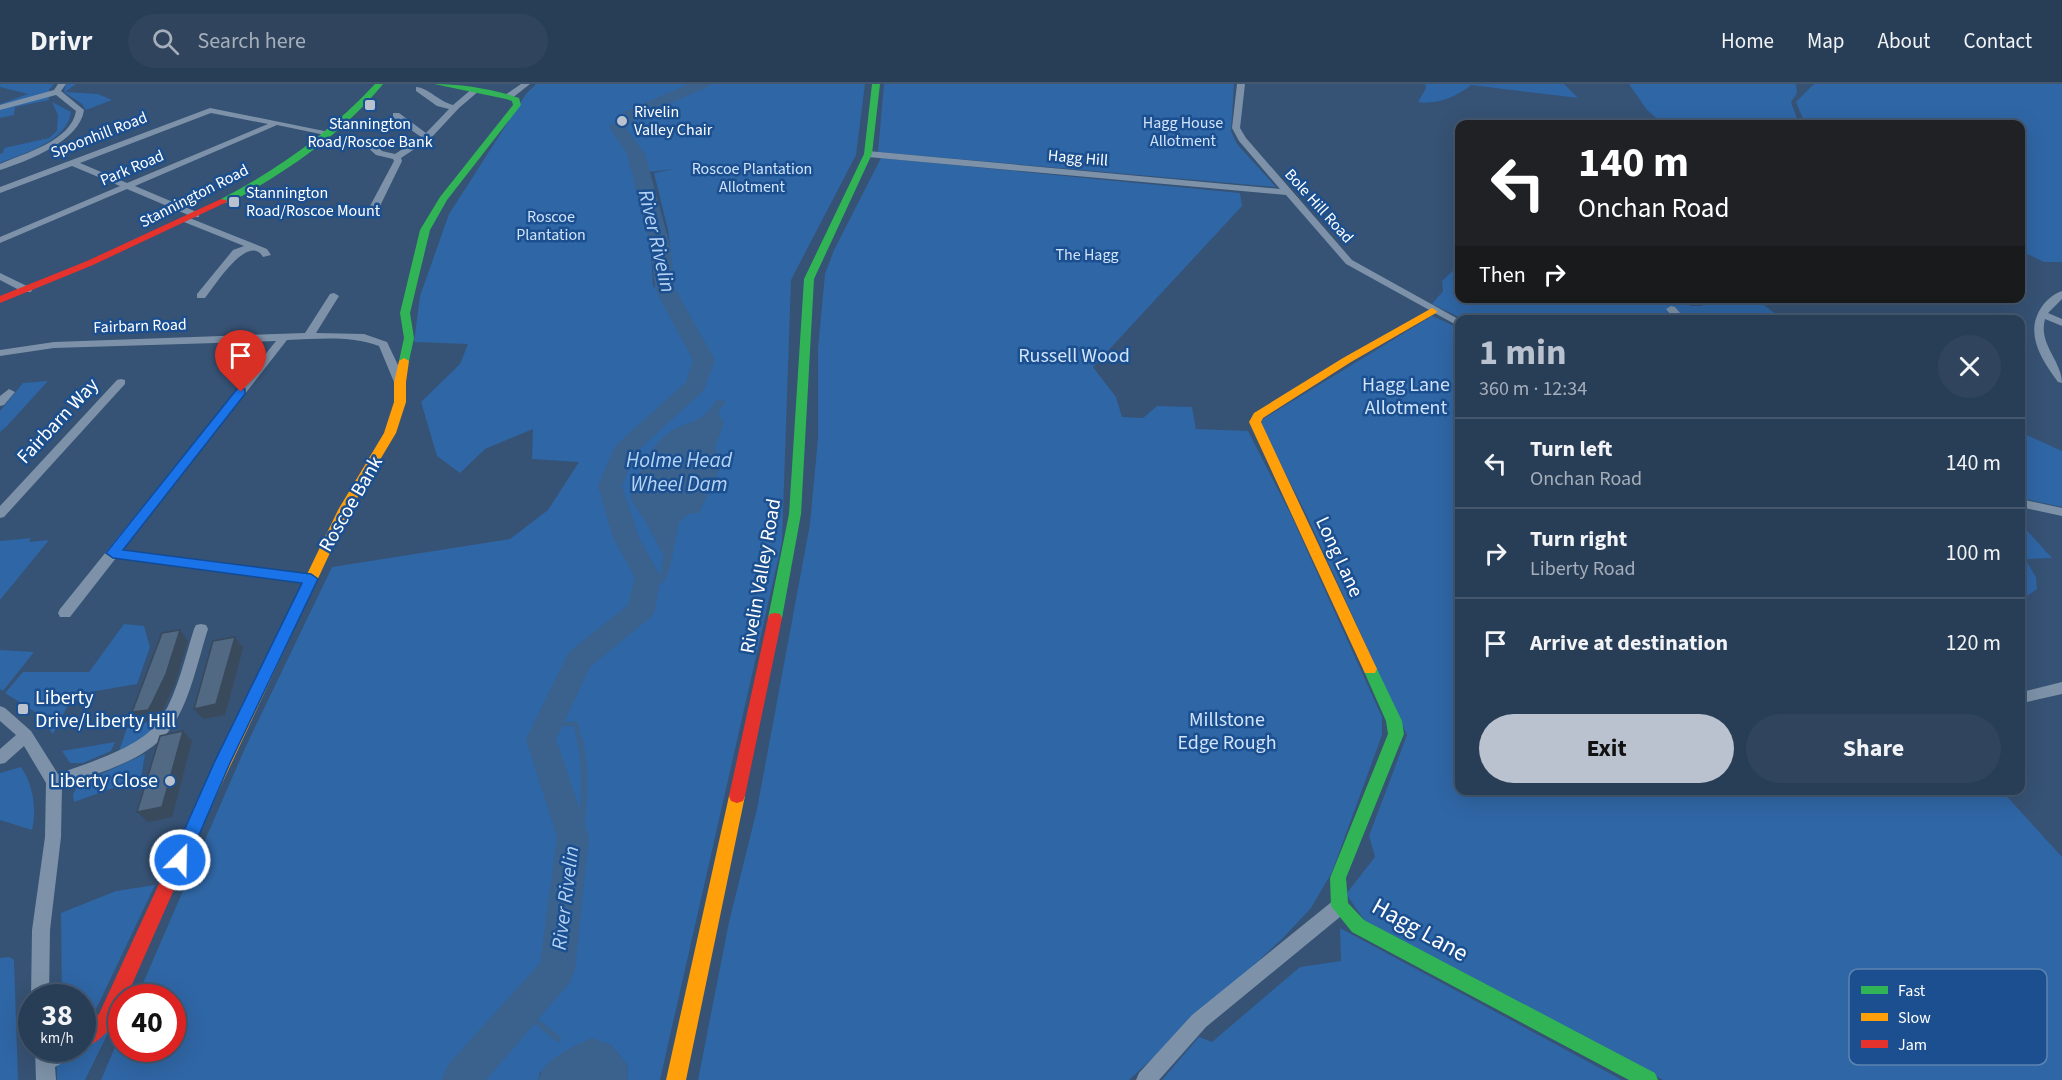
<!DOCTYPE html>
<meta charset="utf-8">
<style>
body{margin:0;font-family:"Source Sans 3",sans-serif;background:#30455d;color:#f1f3f6;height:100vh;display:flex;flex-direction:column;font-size:22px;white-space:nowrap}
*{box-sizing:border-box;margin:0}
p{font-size:20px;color:#a5aeba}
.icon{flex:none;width:33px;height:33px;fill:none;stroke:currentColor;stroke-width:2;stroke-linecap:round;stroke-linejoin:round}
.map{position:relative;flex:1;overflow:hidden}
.drawer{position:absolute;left:1455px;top:231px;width:570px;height:480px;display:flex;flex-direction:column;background:#283e57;border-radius:12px;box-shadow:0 6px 24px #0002,0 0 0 2px #44576d}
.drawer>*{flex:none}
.top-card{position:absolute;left:1455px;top:36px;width:570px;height:183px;border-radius:12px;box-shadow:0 6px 24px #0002,0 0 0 2px #44576d;background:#202124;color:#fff;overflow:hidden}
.speed{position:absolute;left:18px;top:900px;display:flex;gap:12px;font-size:30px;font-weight:700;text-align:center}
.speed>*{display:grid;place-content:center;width:78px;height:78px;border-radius:50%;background:#283e57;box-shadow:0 6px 24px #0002,0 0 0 2px #44576d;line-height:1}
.speed small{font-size:15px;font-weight:400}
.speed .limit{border:9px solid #d22;background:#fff;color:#111}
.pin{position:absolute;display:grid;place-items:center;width:51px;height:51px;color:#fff;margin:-62px -26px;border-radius:50% 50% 50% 0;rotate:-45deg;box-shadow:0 0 6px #0007}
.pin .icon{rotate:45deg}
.me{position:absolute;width:66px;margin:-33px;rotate:23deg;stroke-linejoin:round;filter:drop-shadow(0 0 4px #0008)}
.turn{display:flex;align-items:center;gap:21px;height:126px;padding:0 24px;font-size:27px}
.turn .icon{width:78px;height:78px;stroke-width:2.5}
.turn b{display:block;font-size:42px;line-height:51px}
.then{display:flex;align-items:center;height:57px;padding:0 24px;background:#0003;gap:12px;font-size:22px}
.round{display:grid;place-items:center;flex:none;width:63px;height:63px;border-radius:32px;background:#30455d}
.summary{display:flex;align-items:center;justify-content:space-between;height:102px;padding:0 24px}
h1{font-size:36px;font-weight:700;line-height:45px;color:#b9c2ce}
.action{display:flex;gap:12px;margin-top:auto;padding:12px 24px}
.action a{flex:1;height:69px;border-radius:36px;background:#b9c2ce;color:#111;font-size:24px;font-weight:700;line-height:69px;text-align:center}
.action a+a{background:#30455d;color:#f1f3f6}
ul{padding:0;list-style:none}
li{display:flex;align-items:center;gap:18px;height:90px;padding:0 24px;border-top:2px solid #44576d}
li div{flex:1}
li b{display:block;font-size:22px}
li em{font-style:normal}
header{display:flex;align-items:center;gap:36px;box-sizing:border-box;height:84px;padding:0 30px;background:#283e57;border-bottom:2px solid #44576d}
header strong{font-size:28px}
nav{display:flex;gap:33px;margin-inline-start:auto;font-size:21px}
.search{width:420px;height:54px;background:#30455d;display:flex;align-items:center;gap:15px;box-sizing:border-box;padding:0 21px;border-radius:33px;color:#a5aeba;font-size:22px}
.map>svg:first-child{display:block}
</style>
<header>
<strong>Drivr</strong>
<div class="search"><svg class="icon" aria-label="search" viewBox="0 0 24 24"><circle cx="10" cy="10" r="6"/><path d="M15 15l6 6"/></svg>Search here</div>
<nav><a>Home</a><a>Map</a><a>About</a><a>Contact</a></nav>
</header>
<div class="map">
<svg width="2062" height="996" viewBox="0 0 2062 996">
<rect width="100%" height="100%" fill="#365274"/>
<path fill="#2f66a5" d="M 0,0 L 54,0 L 49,6 L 49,16 L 15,23 L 14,31 L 0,34 L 0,20 L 28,10 L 0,3 Z
M 66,0 L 76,0 L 65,8 L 98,10 L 112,16 L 86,26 L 82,20 L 64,8 Z
M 536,0 L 697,0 C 669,14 636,20 613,42 L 631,74 L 650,154 L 653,201 L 699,278 L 691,301 L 621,363 L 605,403 L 620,453 L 644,493 L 632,527 L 574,574 L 534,655 L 566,759 L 552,885 L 453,996 L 101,996 L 121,949 L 122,964 L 172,964 L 172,914 L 137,913 L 245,664 L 332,483 L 510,455 L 548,426 L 579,378 L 532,375 L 533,345 L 485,365 L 460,389 L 437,372 L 421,318 L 460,280 L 468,260 L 414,258 L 420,212 L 449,130 L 526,10 Z
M 709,0 L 865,0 L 856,71 L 791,196 L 782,458 L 660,996 L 627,996 L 628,982 L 611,961 L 540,988 L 538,996 L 469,996 L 564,889 L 581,761 L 551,652 L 583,583 L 639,535 L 646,523 L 651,491 L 631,452 L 618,401 L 632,366 L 701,302 L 709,282 L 672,207 L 665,171 L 671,170 L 668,146 L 654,89 L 674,85 L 649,88 L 643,68 L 622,41 L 633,31 Z
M 884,0 L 1234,0 L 1231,47 L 1237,60 L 1276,103 L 878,68 Z
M 1425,0 L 1564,0 L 1578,14 L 1471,1 C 1457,13 1436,21 1418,18 L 1426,4 Z
M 1629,0 L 1796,0 L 1797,9 L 1791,18 L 1799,40 L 1672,37 L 1673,39 L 1696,40 L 1663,40 L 1647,26 Z
M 1814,0 L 2062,0 L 2062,178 L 2044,178 L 2021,167 L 2020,40 L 1805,40 L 1796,18 Z
M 52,18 L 71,28 C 67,58 24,69 0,79 L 0,70 L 3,69 L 4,64 L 49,54 L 57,47 L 58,31 Z
M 881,74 L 1240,109 L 1242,122 L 1093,283 L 1116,313 L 1122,333 L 1143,334 L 1157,322 L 1192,323 L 1196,345 L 1248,347 L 1291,431 L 1382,633 L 1382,651 L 1332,788 L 1311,824 L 1282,855 L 1129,996 L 698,996 L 729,838 L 757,725 L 810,440 L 818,354 L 818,264 L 825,190 L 834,166 Z
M 1459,181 L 1460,214 L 1671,214 L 1692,222 L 1701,222 L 1715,215 L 1755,215 L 1783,235 L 1465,236 L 1432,220 L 1443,207 L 1442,197 Z
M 1432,232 L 1459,244 L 1460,706 L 2002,707 L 2062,773 L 2062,996 L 1663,996 L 1365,837 L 1346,810 L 1375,773 L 1369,752 L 1407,651 L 1307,432 L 1261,341 L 1263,335 Z
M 48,297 L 7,342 L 0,348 L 0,327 L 23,299 Z
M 2020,348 L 2062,367 L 2062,423 L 2021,414 Z
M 2021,440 L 2052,474 L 2025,475 L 2036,493 L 2037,505 L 2021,516 Z
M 31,454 L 29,458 L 49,456 L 0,516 L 0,457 Z
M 124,540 L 144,542 L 150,563 L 137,600 L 73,611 L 53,650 L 35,628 L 5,609 L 23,588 L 89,588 Z
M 0,566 L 34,568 L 3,607 L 0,605 Z
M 163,635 L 144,654 L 119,667 L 127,644 L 142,639 Z
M 115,658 L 111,667 L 83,679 L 70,679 L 62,667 Z
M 145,670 L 141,694 L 74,718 L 73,710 L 79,700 Z
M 21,683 C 33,700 37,725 32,746 L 0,736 L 0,689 Z
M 155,801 L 98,921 L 91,933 L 83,942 L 82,914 L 62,913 L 61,829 L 116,807 Z
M 1340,844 L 1622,996 L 1162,996 L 1199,953 L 1212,958 L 1300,883 L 1341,877 Z
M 10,873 L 14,876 L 18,996 L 0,996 L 0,874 Z
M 110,945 L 85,996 L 57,996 L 57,980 L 63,974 L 84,965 Z"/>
<path fill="#3b618d" d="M 716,316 L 726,317 L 718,329 L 724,339 L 715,363 L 722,380 L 699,429 L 688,430 L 679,438 L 670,484 L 664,498 L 660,499 L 663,471 L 647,440 L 630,414 C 640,390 646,366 667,350 C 687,335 702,342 716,316 Z
M 592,954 L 611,961 L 628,982 L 627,996 L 538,996 C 543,975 574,962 592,954 Z"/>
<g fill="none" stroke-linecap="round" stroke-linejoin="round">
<path stroke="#3b618d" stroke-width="4.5" d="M 548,640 L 576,640 L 580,658"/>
<path stroke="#3b618d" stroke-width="6" d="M 572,757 L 581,749 C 584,719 587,687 580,657
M 522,926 L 558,955"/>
<path fill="#3b618d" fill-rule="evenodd" d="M 689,0 L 710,0 L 708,3 L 636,34 L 626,44 L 645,70 L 670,161 L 675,205 L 715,276 L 704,306 L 634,370 L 622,402 L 639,454 L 661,493 L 655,526 L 651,533 L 590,583 L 556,655 L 589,753 L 575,886 L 570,898 L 486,996 L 442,996 L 447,982 L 540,879 L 557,753 L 526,655 L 569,568 L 628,521 L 635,493 L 613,454 L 598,402 L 615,362 L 686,298 L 693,276 L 655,205 L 650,161 L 627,70 L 609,43 L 624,28 Z"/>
<path fill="#7d92a8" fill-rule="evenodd" d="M 58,0 L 66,0 L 61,7 L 84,26 C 80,57 28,77 0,86 L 0,80 C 25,69 71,57 76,27 L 56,11 L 0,26 L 0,21 L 54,6 Z
M 521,0 L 530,0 L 511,15 L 505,15 L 505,11 Z
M 1237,0 L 1245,0 L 1240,44 L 1246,54 L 1352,176 L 1460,236 L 1460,243 L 1346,180 L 1286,111 L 868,73 L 864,70 L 868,67 L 1280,105 L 1239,57 L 1232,44 Z
M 416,3 C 427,3 440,18 453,21 L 473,4 L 480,6 L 459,24 L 431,54 L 401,74 L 402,77 L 380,122 L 372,124 L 370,122 L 394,77 L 393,75 L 376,71 L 363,59 L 363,55 L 369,55 L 382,67 L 395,70 L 421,53 L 393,33 L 393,29 L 399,29 L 426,49 L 449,25 L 437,22 L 416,7 Z
M 210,24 L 334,49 L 330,52 L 277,41 L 135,102 L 199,129 L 199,133 L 193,133 L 127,105 L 0,159 L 0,153 L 120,102 L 72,82 L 0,109 L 0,103 ZM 211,29 L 268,40 L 127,99 L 80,79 Z
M 187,133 L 267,165 L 271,171 L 263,173 C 248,148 214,203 205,214 L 197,214 L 197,210 L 233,166 L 244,162 L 184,138 L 184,134 Z
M 0,189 L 31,204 L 32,206 L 31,208 L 23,208 L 0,196 Z
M 2062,207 L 2062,215 L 2048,229 L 2062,235 L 2062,242 L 2045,235 C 2038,260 2062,277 2062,299 L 2058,298 C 2041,275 2023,248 2043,221 C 2048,215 2055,209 2062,207 Z
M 334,209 L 339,212 L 316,249 L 364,250 L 387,258 L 406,298 L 404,300 L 400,301 L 394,298 L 379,262 C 349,251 318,255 287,256 L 123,466 L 311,490 L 316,492 L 318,495 L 316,498 L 311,500 L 116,474 L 70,533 L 60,533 L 58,529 L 60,525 L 276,257 L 54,264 L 0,272 L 0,266 L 54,258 L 305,249 L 330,210 Z
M 1671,222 L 1675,223 L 1686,236 L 1675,236 L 1666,225 Z
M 121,295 L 125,296 L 125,300 L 4,433 L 0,434 L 0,422 L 117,296 Z
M 9,305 L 15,308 L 4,321 L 0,322 L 0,312 Z
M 2020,415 L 2062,424 L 2062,432 L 2020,423 Z
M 201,540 L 206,541 L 208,545 C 198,576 189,623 168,648 C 143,678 97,689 62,702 L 61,753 L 50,846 L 49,914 L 32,914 L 32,916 L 31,914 L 32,846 L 45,753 L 46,699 L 24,662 L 5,679 L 0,680 L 0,665 L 16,651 L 0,637 L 0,622 L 5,624 L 31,647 L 58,690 C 90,678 144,663 162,633 C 178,607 185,573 194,545 L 196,541 Z
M 2062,598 L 2062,610 L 2027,618 L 2020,614 L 2022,608 Z
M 1340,814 L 1346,816 L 1349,822 L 1346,828 L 1206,943 L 1159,996 L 1136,996 L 1139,989 L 1192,931 L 1334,816 Z
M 35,964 L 78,964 L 76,971 L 55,983 L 56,996 L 36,996 Z"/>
<path fill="#30b455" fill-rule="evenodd" d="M 375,0 L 383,0 C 348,43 302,77 254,105 C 245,110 231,120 221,119 L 221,115 C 279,85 330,48 375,0 Z
M 434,0 C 461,0 493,5 519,14 L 521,21 L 447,116 L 430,146 L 410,229 L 414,254 L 409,277 L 404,280 L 399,277 L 404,254 L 400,229 L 420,146 L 440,113 L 513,21 L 512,17 L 506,15 Z
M 872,0 L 880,0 L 872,70 L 814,195 L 801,430 L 782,534 L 780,538 L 770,538 L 768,534 L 789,430 L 804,195 L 864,70 Z
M 1370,579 L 1375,581 L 1377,585 L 1402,637 L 1404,650 L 1346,794 L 1348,819 L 1364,836 L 1655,989 L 1658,996 L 1629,996 L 1352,848 L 1331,822 L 1330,794 L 1388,650 L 1386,637 L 1363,585 L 1365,581 Z"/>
<path fill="#ff9f0a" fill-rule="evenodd" d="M 1432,224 L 1437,227 L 1436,229 L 1351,278 L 1263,334 L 1261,338 L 1377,585 L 1375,589 L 1365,589 L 1363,585 L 1249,338 L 1254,329 L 1343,274 Z
M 404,274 L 409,277 L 406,298 L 406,318 L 396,349 L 350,426 L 205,736 L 199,738 L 193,736 L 191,731 L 338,426 L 384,349 L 394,318 L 394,298 L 399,277 Z
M 737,705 L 743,707 L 745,712 L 686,996 L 666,996 L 729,712 L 731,707 Z"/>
<path fill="#e5322d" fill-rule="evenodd" d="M 221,115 L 229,117 L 93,181 L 0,219 L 0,212 L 87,177 Z
M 775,529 L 780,530 L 782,534 L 745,712 L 743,717 L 737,719 L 731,717 L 729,712 L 768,534 L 770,530 Z
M 199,724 L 205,726 L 207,731 L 126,914 L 122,914 C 122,936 103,957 82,965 L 80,964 L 82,964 L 82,943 L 99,930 L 193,726 Z"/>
</g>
<path fill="#394a5c" d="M 180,546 L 188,557 L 175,600 L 160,632 L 157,636 L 142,639 L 132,628 Z
M 235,553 L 243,564 L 225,631 L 203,635 L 194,625 Z
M 183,647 L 192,657 L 172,733 L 148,738 L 137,728 Z"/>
<path fill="#526984" stroke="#394a5c" stroke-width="1.5" d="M 180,546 L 166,590 L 151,621 L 148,626 L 132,628 L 162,549 Z
M 235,553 L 216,620 L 194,625 L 213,557 Z
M 183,647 L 162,723 L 137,728 L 160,652 Z"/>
<path fill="#1a73e8" stroke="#114b97" stroke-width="1.5" d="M 241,304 L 245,305 L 245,310 L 123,466 L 311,490 L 318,495 L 230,679 L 186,781 L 180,783 L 174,781 L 171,776 L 214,679 L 302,499 L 113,474 L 106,469 L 237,305 Z"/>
<g fill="#b9c2ce" stroke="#1b4f8f" stroke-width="2">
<rect x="364" y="15" width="12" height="12" rx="3"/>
<circle cx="622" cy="37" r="6"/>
<rect x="228" y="112" width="12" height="12" rx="3"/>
<rect x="17" y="619" width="12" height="12" rx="3"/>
<circle cx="170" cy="697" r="6"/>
</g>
<g text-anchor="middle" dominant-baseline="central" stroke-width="5" stroke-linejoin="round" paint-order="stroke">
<g font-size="16" fill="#fff" stroke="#1b4f8f" text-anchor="start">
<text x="634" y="28">Rivelin<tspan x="634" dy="18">Valley Chair</tspan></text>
<text x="370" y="40" text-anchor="middle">Stannington<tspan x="370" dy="18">Road/Roscoe Bank</tspan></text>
<text x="246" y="109">Stannington<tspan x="246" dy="18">Road/Roscoe Mount</tspan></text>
</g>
<g font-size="16" fill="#cfe3fa" stroke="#1b4f8f">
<text x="1183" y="39">Hagg House<tspan x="1183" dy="18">Allotment</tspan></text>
<text x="752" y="85">Roscoe Plantation<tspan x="752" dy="18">Allotment</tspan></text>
<text x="551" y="133">Roscoe<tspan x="551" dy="18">Plantation</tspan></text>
<text x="1087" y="171">The Hagg</text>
</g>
<g font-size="16" fill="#fff" stroke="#1b4f8f">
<text transform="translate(99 51) rotate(-21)">Spoonhill Road</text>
<text transform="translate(1078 74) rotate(5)">Hagg Hill</text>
<text transform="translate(132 84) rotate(-23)">Park Road</text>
<text transform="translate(194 112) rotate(-27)">Stannington Road</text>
<text transform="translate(1319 122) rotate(48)">Bole Hill Road</text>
<text transform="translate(140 242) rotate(-2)">Fairbarn Road</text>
</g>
<g font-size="20" fill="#cfe3fa" stroke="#1b4f8f">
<text x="1074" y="272">Russell Wood</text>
<text x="1406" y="301">Hagg Lane<tspan x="1406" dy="23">Allotment</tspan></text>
<text x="1227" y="636">Millstone<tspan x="1227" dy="23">Edge Rough</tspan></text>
</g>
<g font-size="20" fill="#fff" stroke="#1b4f8f">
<text transform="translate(58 337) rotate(-47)">Fairbarn Way</text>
<text transform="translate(351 420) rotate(-60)">Roscoe Bank</text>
<text transform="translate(1339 473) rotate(65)">Long Lane</text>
<text transform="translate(761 492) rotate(-80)">Rivelin Valley Road</text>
</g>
<g font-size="20" fill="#fff" stroke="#1b4f8f" text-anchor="start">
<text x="35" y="614">Liberty<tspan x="35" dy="23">Drive/Liberty Hill</tspan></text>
<text x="158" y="697" text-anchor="end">Liberty Close</text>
</g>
<g font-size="21" font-style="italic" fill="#b5d3f5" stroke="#1b4f8f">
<text transform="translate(657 157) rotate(77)">River Rivelin</text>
<text x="679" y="376">Holme Head<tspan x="679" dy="24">Wheel Dam</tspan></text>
<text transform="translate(565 814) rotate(-83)">River Rivelin</text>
</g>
<g font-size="24" fill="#fff" stroke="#1b4f8f">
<text transform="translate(1420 846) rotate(29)">Hagg Lane</text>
</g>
</g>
<rect x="1849" y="885" width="198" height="96" rx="9" fill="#1b4f8f" stroke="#5f84b1" stroke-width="1.5"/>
<rect x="1861" y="902" width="27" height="8" fill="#30b455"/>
<rect x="1861" y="929" width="27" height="8" fill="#ff9f0a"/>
<rect x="1861" y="956" width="27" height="8" fill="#e5322d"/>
<g font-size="16" fill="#fff">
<text x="1898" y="912">Fast</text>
<text x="1898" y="939">Slow</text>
<text x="1898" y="966">Jam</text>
</g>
</svg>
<div class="speed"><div>38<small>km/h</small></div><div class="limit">40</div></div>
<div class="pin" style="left:241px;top:308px;background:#d93025"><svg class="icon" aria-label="arrive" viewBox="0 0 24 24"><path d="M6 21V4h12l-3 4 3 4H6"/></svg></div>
<svg class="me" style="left:180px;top:776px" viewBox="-20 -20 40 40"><circle r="17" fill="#1a73e8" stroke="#fff" stroke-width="3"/><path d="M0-11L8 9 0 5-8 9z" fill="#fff"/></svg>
<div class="top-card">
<div class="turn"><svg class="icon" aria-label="left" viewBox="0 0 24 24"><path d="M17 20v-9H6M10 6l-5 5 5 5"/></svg><div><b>140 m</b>Onchan Road</div></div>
<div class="then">Then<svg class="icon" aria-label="right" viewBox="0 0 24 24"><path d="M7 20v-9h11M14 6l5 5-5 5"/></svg></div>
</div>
<section class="drawer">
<div class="summary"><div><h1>1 min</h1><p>360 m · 12:34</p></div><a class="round"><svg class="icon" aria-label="close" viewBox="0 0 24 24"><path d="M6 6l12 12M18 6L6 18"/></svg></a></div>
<ul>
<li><svg class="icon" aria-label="left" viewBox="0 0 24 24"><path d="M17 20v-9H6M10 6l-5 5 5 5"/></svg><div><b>Turn left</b><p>Onchan Road</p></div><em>140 m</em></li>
<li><svg class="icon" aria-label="right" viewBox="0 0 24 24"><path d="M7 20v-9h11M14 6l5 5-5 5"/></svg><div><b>Turn right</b><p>Liberty Road</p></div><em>100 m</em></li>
<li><svg class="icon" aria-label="arrive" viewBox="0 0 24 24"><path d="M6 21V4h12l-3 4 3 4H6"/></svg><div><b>Arrive at destination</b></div><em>120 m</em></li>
</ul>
<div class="action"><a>Exit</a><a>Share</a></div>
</section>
</div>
